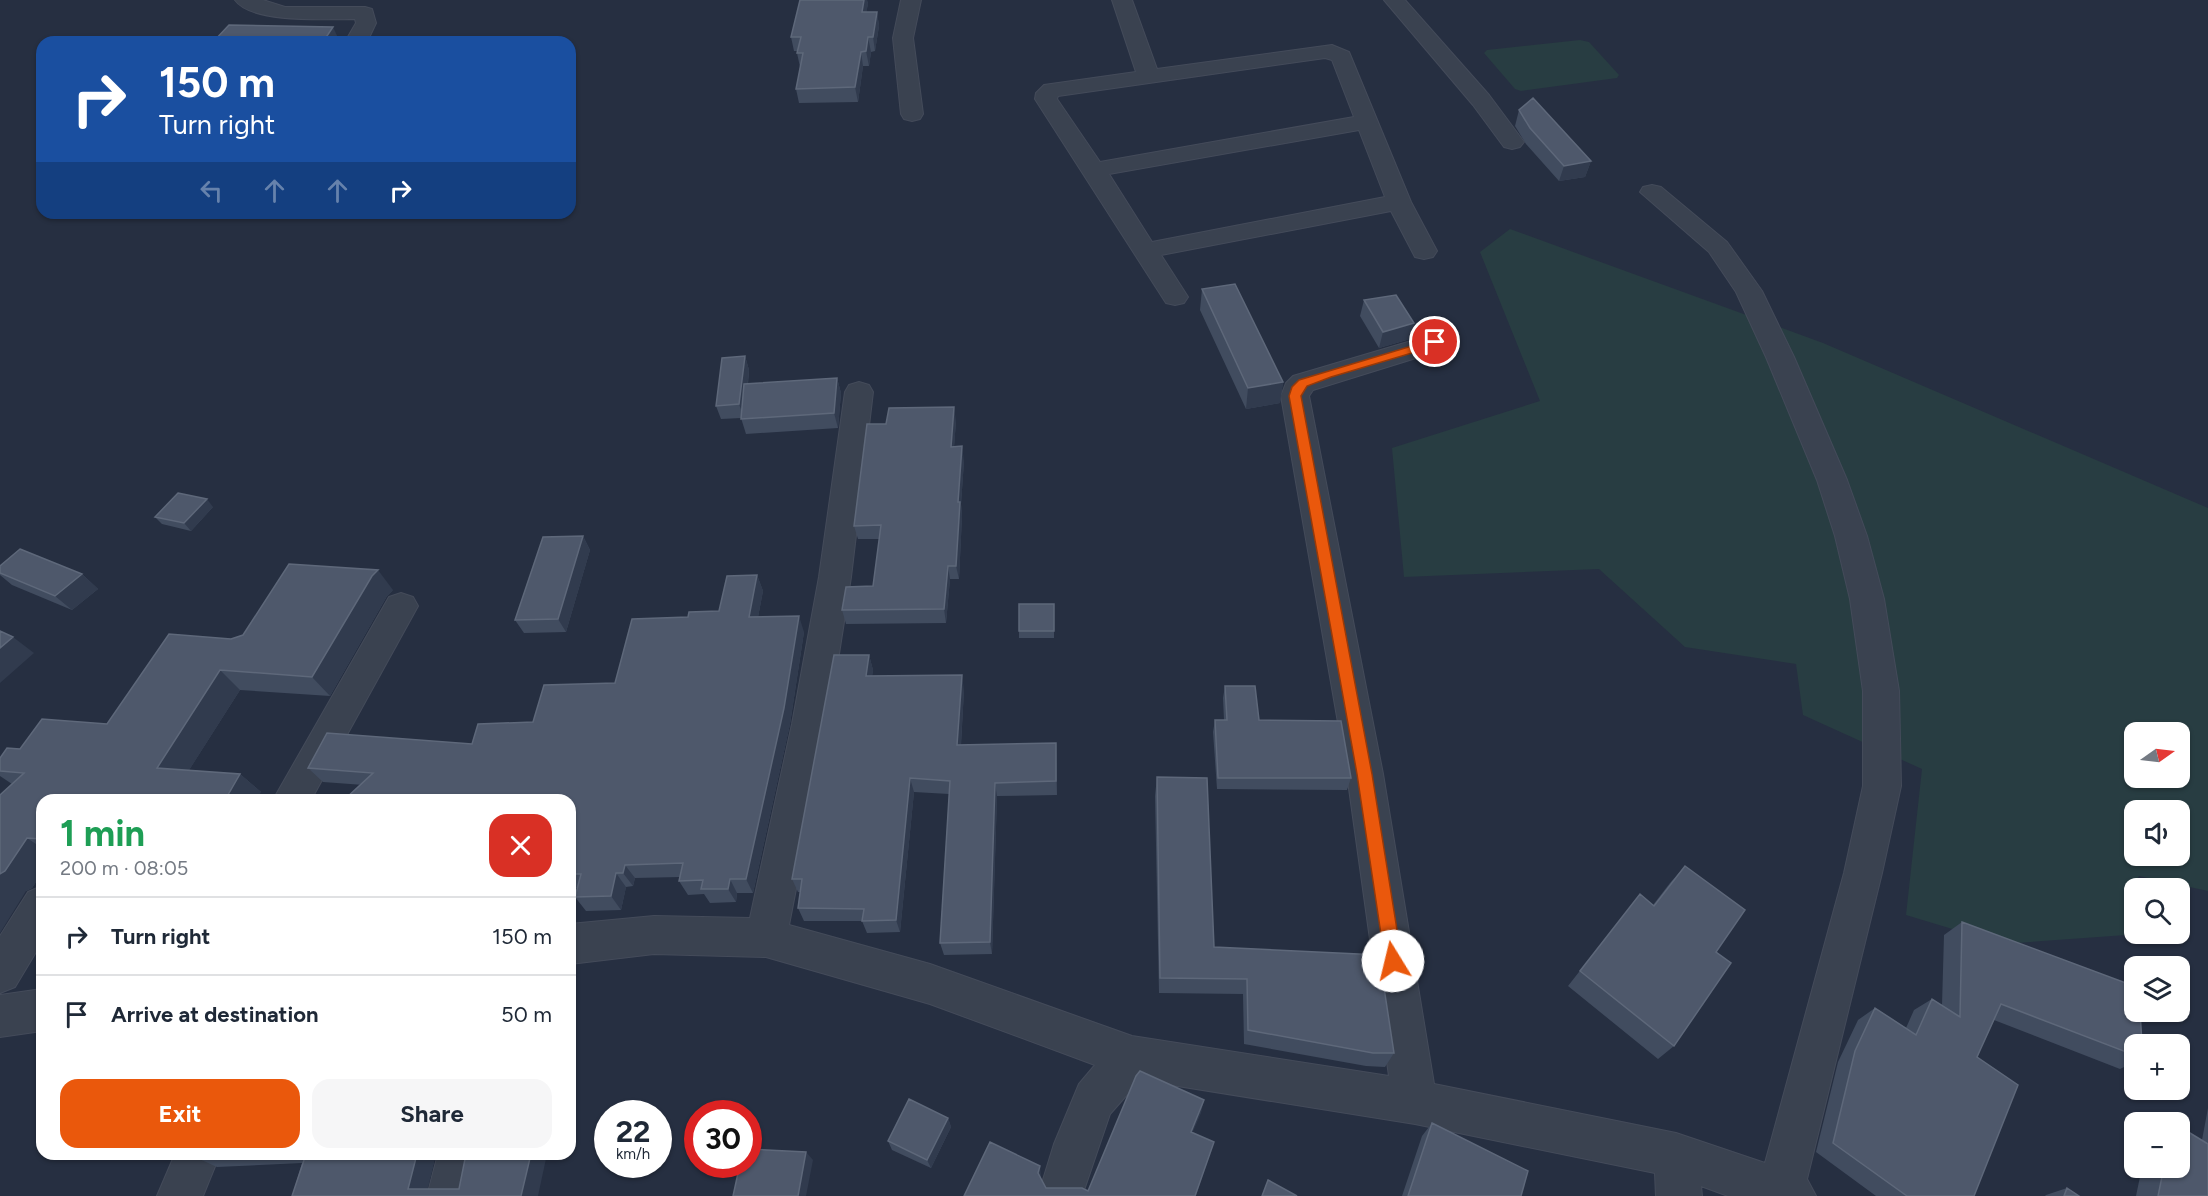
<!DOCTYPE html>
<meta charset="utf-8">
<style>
body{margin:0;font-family:Figtree,sans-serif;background:#f6f6f7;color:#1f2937;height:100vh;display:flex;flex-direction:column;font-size:22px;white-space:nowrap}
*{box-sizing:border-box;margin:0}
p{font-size:20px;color:#747a83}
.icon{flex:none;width:33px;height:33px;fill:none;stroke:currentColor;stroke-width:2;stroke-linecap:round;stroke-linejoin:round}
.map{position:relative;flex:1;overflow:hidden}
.sheet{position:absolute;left:36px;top:794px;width:540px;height:366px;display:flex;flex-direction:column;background:#fff;border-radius:18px;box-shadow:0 2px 4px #0004}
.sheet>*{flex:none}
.hud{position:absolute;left:36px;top:36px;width:540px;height:183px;border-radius:18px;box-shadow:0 2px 4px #0004;background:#1a4fa0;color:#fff;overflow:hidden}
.needle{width:39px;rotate:76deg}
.tools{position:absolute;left:2124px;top:722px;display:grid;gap:12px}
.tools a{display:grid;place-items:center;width:66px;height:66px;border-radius:12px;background:#fff;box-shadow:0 2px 4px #0004;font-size:30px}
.speed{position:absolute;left:594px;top:1100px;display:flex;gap:12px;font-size:30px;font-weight:700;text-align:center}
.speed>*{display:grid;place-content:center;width:78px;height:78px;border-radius:50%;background:#fff;box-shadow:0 2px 4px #0004;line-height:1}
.speed small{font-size:15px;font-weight:400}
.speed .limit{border:9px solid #d22;background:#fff;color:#111}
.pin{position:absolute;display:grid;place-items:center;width:51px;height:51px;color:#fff;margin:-26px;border:3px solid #fff;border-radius:50%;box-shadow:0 2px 6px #0007}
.me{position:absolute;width:66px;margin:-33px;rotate:351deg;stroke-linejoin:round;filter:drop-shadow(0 0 4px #0008)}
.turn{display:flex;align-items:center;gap:21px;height:126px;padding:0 24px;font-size:27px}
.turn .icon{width:78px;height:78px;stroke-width:2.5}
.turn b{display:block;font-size:42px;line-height:51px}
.lanes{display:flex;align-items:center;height:57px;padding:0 24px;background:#0003;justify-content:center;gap:30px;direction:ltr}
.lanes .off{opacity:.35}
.round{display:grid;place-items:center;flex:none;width:63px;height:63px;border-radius:18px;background:#f6f6f7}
.overview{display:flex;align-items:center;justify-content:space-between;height:102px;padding:0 24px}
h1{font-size:36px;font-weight:700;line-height:45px;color:#1e9e55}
.button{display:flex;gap:12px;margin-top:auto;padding:12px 24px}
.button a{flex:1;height:69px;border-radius:18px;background:#ea580c;color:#fff;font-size:24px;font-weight:700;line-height:69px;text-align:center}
.button a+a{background:#f6f6f7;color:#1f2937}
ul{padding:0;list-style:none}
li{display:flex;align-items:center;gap:18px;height:78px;padding:0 24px;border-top:2px solid #e0e1e3}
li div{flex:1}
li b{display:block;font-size:22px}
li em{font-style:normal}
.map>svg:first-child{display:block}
</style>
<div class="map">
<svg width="2208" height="1196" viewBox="0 0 2208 1196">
<rect width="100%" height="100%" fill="#262f41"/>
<path fill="#283d42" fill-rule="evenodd" d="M 1580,40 L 1589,42 L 1619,75 L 1617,78 L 1521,91 L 1515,89 L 1484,53 L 1487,50 Z
M 1510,229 L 1823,343 L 2208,508 L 2208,891 L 2139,876 L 2129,895 L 2126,935 L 2002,944 L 1906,915 L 1922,769 L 1803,715 L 1796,664 L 1685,647 L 1599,569 L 1404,577 L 1392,448 L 1540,401 L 1480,252 ZM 2134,732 L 2180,732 L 2180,777 L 2134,777 ZM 2134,810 L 2180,810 L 2180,855 L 2134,855 Z"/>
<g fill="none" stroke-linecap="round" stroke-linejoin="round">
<g stroke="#444b5a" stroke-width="2">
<path id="minor" d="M 235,0 L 263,0 L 285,7 L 365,7 L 372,9 L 376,23 L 367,42 L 345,42 L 356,23 L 355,19 C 328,19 252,24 235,0 Z
M 901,0 L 921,0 L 913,38 L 923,114 L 920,119 L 912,121 L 904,119 L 901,114 L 893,38 Z
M 1112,0 L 1132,0 L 1157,69 L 1332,45 L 1349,52 L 1411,202 L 1437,251 L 1433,257 L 1424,259 L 1415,257 L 1391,211 L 1161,255 L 1188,297 L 1184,303 L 1175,305 L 1166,303 L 1035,99 L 1036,93 L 1044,85 L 1136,72 ZM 1325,58 L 1332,60 L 1354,117 L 1100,162 L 1057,99 L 1058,96 ZM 1359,130 L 1385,197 L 1152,242 L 1109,174 Z
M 1384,0 L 1405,0 L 1489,95 L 1524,142 L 1520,147 L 1512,149 L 1504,147 L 1473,105 Z
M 1652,185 L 1661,187 L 1727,242 L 1762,291 L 1794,357 L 1847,480 L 1867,536 L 1884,599 L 1899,691 L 1901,786 L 1882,873 L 1807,1179 L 1816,1196 L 1728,1196 L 1701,1186 L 1702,1196 L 1656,1196 L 1655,1173 L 1415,1124 L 1140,1080 L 1110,1114 L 1082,1196 L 1048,1196 L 1042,1183 L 1054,1144 L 1079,1084 L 1095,1065 L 930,1004 L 766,957 L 654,954 L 570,964 L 570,924 L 654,916 L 750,918 L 792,724 L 819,577 L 845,392 L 849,385 L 859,382 L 869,385 L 873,392 L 851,577 L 828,724 L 789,925 L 930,964 L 1132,1036 L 1389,1076 L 1347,774 L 1281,396 L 1286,383 L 1293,376 L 1435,334 L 1445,337 L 1449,343 L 1445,349 L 1313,390 L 1309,396 L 1383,774 L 1434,1084 L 1676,1133 L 1765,1163 L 1844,873 L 1863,786 L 1863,691 L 1850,599 L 1835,536 L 1817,480 L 1766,357 L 1736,292 L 1709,252 L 1640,192 L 1643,187 Z
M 401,593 L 413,597 L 418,606 L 311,800 L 273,800 L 389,597 Z
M 42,886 L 42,942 L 15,987 L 0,993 L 0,936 L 28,892 Z
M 42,989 L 42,1031 L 0,1037 L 0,995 Z
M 175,1154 L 220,1154 L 203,1196 L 157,1196 Z
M 438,1154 L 482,1154 L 473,1196 L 427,1196 Z"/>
</g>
<use href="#minor" fill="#3a4250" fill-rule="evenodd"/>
</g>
<path fill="#414c5f" d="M 800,0 L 867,0 L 868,4 L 866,12 L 877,12 L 879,26 L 875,51 L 871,52 L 869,66 L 863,66 L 858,102 L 799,103 L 796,89 L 800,67 L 797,53 L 797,51 L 794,51 L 791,37 Z
M 1519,110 L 1591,161 L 1585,177 L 1559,181 L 1526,144 L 1515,126 Z
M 1202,289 L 1283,382 L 1280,403 L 1246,409 L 1200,310 Z
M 1364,300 L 1414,323 L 1410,339 L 1379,348 L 1360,316 Z
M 745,356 L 749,370 L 748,384 L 837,378 L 841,393 L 838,428 L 746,434 L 741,418 L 721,419 L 716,406 Z
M 956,421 L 954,447 L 964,461 L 961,504 L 962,516 L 959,579 L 950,579 L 946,623 L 846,624 L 842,610 L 873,586 L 880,539 L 858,539 L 854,526 Z
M 213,507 L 191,531 L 162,524 L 155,517 Z
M 583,536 L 590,550 L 566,632 L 524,633 L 515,620 Z
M 0,566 L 82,574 L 98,589 L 72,610 L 12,585 L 0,575 Z
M 757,575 L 763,591 L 758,617 L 804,632 L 790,724 L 753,893 L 737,893 L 736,902 L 710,903 L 704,894 L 688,895 L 679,881 L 680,877 L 635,878 L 633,886 L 626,887 L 621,910 L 586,911 L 575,897 L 578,888 L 570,888 L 570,800 L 323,782 L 308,768 L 472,744 L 533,722 L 615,683 L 688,617 L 719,611 Z
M 393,590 L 387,596 L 330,696 L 240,690 L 189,770 L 240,774 L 261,792 L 42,800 L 42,873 L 32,888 L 26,891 L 12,784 L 0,776 L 0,758 L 20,749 L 107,724 L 231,639 Z
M 1054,604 L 1054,638 L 1019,638 L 1019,631 Z
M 869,655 L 873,670 L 872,676 L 964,690 L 961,745 L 1056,743 L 1057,795 L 997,796 L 992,954 L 944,955 L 940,943 L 949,794 L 914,792 L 900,932 L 867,933 L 862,921 L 804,921 L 798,908 L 800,892 L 798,892 L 792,879 Z
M 1225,686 L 1259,720 L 1351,778 L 1347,790 L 1217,789 L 1213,732 L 1215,720 L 1224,720 L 1223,698 Z
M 1157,777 L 1214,947 L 1394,1053 L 1385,1067 L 1366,1066 L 1244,1044 L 1243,994 L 1159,993 L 1155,796 Z
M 1685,866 L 1716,952 L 1674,1046 L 1658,1059 L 1568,986 L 1640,894 L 1653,905 L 1670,883 Z
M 1962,922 L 2134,1044 L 2134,1062 L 2120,1069 L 1994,1020 L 1977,1057 L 1974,1196 L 1876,1196 L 1816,1152 L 1838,1062 L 1858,1020 L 1875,1008 L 1906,1028 L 1914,1010 L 1932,999 L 1942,1005 L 1944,935 Z
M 2208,1108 L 2208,1196 L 2136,1196 L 2142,1167 L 2180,1167 L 2202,1140 Z
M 948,1118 L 951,1127 L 931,1168 L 892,1150 L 888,1141 Z
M 1432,1123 L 1521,1196 L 1402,1196 L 1422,1136 Z
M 197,1154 L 436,1154 L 427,1189 L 538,1196 L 292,1196 L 302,1163 L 217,1167 L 195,1157 Z
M 2067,1188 L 2079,1196 L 2045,1196 L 2046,1195 Z"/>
<path fill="#313b4e" d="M 864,0 L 867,0 L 868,4 L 864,26 L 862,12 Z
M 877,12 L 879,26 L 875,51 L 873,37 Z
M 333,27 L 340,42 L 323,42 Z
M 868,37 L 871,52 L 869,66 L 866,51 Z
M 861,52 L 863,66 L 858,102 L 855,87 Z
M 1591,161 L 1585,177 L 1559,181 L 1564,166 Z
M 1414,323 L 1410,339 L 1379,348 L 1383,332 Z
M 745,356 L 749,370 L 744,418 L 739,404 Z
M 837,378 L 841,393 L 838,428 L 834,413 Z
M 1283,382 L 1280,403 L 1246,409 L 1248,388 Z
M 954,407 L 956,421 L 953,461 L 951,447 Z
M 962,446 L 964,461 L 961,504 L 962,516 L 959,579 L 956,566 L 958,502 Z
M 207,499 L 213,507 L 191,531 L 184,523 Z
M 583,536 L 590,550 L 566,632 L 558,619 Z
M 948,566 L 950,579 L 946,623 L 944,609 Z
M 378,570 L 393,590 L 387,596 L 330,696 L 312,677 L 372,576 Z
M 82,574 L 98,589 L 72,610 L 55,596 Z
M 757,575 L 763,591 L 755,633 L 749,617 Z
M 799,616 L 804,632 L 790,724 L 753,893 L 746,879 Z
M 13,637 L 34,653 L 0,683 L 0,648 Z
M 869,655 L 873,670 L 870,691 L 866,676 Z
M 220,670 L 240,690 L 179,786 L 157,768 Z
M 962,675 L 964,690 L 960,759 L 957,745 Z
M 240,774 L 261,792 L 257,800 L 225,800 Z
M 910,778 L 914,792 L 900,932 L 896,920 Z
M 995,783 L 997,796 L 992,954 L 990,942 Z
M 27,838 L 42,848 L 42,873 L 32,888 L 26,891 L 0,933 L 0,874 Z
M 625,865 L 635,878 L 633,886 L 623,873 Z
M 616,873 L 626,887 L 621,910 L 611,896 Z
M 730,879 L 737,893 L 736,902 L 728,889 Z
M 570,975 L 576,981 L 570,1008 Z
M 1204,1100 L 1201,1113 L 1188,1143 L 1191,1132 Z
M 948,1118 L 951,1127 L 931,1168 L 927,1160 Z
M 1214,1142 L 1196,1196 L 1195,1196 Z
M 806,1152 L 813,1160 L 806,1196 L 798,1196 Z
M 417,1154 L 436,1154 L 426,1196 L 408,1189 Z
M 531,1154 L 547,1154 L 538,1196 L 521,1196 Z
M 1040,1166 L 1041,1177 L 1040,1184 L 1038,1173 Z"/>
<path fill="#4e586b" stroke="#5e687a" stroke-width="1.5" d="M 800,0 L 864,0 L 862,12 L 877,12 L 873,37 L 868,37 L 866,51 L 861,52 L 855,87 L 796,89 L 803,53 L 797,53 L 801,37 L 791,37 Z
M 229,25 L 333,27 L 323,42 L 213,42 Z
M 1533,98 L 1591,161 L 1564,166 L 1530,128 L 1519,110 Z
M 1235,284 L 1283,382 L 1248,388 L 1202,289 Z
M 1396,295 L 1414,323 L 1383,332 L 1364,300 Z
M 745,356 L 739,404 L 716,406 L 722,358 Z
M 837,378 L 834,413 L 741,419 L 744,384 Z
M 954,407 L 951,447 L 962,446 L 958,502 L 960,502 L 956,566 L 948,566 L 944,609 L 842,610 L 846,587 L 873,586 L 881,525 L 854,526 L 867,424 L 886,424 L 889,408 Z
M 178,493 L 207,499 L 184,523 L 155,517 Z
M 583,536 L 558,619 L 515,620 L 543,537 Z
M 20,549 L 82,574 L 55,596 L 0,573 L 0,566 Z
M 289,564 L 378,570 L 372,576 L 312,677 L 220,670 L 157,768 L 240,774 L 225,800 L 42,800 L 42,839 L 27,838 L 5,871 L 0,874 L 0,795 L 24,773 L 0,771 L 0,758 L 7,748 L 20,749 L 42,719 L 107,724 L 169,634 L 231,639 L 243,635 Z
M 757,575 L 749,617 L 799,616 L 784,708 L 746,879 L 730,879 L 728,889 L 701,889 L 703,880 L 679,881 L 683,863 L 625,865 L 623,873 L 616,873 L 611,896 L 575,897 L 581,874 L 570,874 L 570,800 L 344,800 L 373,773 L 308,768 L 327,733 L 472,744 L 478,724 L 533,722 L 544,685 L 615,683 L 632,619 L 688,617 L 689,612 L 719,611 L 727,576 Z
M 1019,604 L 1054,604 L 1054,631 L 1019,631 Z
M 0,631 L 13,637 L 0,648 Z
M 834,655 L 869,655 L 866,676 L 962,675 L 957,745 L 1056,743 L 1056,781 L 995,783 L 990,942 L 940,943 L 950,781 L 910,778 L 896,920 L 862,921 L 864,909 L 798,908 L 802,879 L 792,879 Z
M 1225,686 L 1255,686 L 1259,720 L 1341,721 L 1351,778 L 1218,778 L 1215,720 L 1227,720 Z
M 1157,777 L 1207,778 L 1214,947 L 1379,955 L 1394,1053 L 1373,1053 L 1248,1030 L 1247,979 L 1160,978 Z
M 1685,866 L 1745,910 L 1716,952 L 1731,963 L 1674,1046 L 1580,971 L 1640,894 L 1654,906 Z
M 1962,922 L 2134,986 L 2134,1011 L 2140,1011 L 2142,1044 L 2134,1044 L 2134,1055 L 2001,1004 L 1977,1057 L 2018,1085 L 1974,1196 L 1907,1196 L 1833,1143 L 1855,1051 L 1875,1008 L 1916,1035 L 1932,999 L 1960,1017 Z
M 1140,1071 L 1204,1100 L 1191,1132 L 1214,1142 L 1195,1196 L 964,1196 L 990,1142 L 1040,1166 L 1038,1173 L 1046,1188 L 1082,1188 L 1088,1191 L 1136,1076 Z
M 909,1099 L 948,1118 L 927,1160 L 888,1141 Z
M 1432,1123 L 1528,1171 L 1521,1196 L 1408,1196 Z
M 2180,1127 L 2208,1144 L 2208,1196 L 2158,1196 L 2164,1167 L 2180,1167 Z
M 748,1149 L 806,1152 L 798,1196 L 733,1196 L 740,1164 L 748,1164 Z
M 197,1154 L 301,1154 L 195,1157 Z
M 306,1154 L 417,1154 L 408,1189 L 459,1189 L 466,1154 L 531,1154 L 521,1196 L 292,1196 Z
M 1268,1180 L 1297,1196 L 1262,1196 Z
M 2067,1188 L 2079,1196 L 2064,1196 Z"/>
<path fill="#ea580c" stroke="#983908" stroke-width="1.5" d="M 1435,339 L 1439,340 L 1439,345 L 1331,377 L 1307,386 L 1301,396 L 1372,774 L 1402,961 L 1399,967 L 1393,969 L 1387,967 L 1385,961 L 1357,774 L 1289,396 L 1292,387 L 1299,380 Z"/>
</svg>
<div class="tools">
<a><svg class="needle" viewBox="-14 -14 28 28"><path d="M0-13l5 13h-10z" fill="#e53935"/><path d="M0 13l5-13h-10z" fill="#747a83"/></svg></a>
<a><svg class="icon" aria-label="sound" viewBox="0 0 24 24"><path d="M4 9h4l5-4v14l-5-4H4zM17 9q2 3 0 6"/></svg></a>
<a><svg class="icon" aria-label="search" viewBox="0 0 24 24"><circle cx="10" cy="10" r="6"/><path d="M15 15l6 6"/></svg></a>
<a><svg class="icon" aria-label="layers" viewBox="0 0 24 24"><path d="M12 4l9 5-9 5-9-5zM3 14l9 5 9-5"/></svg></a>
<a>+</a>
<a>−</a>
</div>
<div class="speed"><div>22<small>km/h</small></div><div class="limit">30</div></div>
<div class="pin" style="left:1435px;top:342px;background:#d93025"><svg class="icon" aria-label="arrive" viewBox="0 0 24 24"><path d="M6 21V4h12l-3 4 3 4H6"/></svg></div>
<svg class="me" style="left:1393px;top:961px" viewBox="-20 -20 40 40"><circle r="19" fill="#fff"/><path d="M0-13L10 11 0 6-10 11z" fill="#ea580c"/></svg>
<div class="hud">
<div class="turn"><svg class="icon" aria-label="right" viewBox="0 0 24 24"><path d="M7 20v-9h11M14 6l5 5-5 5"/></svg><div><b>150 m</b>Turn right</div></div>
<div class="lanes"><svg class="icon off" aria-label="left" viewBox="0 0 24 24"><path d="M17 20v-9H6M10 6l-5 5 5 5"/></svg><svg class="icon off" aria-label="ahead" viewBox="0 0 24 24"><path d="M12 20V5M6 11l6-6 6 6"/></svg><svg class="icon off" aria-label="ahead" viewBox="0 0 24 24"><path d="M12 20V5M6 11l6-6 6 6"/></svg><svg class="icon" aria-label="right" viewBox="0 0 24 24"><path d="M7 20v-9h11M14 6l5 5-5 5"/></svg></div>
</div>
<section class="sheet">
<div class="overview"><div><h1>1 min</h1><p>200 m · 08:05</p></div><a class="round" style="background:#d93025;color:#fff"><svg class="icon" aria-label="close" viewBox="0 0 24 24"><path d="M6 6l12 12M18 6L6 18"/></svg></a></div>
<ul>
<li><svg class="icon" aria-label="right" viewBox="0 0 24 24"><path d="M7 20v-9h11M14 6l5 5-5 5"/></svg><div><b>Turn right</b></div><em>150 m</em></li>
<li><svg class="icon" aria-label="arrive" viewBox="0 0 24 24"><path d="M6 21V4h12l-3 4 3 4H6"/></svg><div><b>Arrive at destination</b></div><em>50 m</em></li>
</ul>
<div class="button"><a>Exit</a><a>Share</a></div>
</section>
</div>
